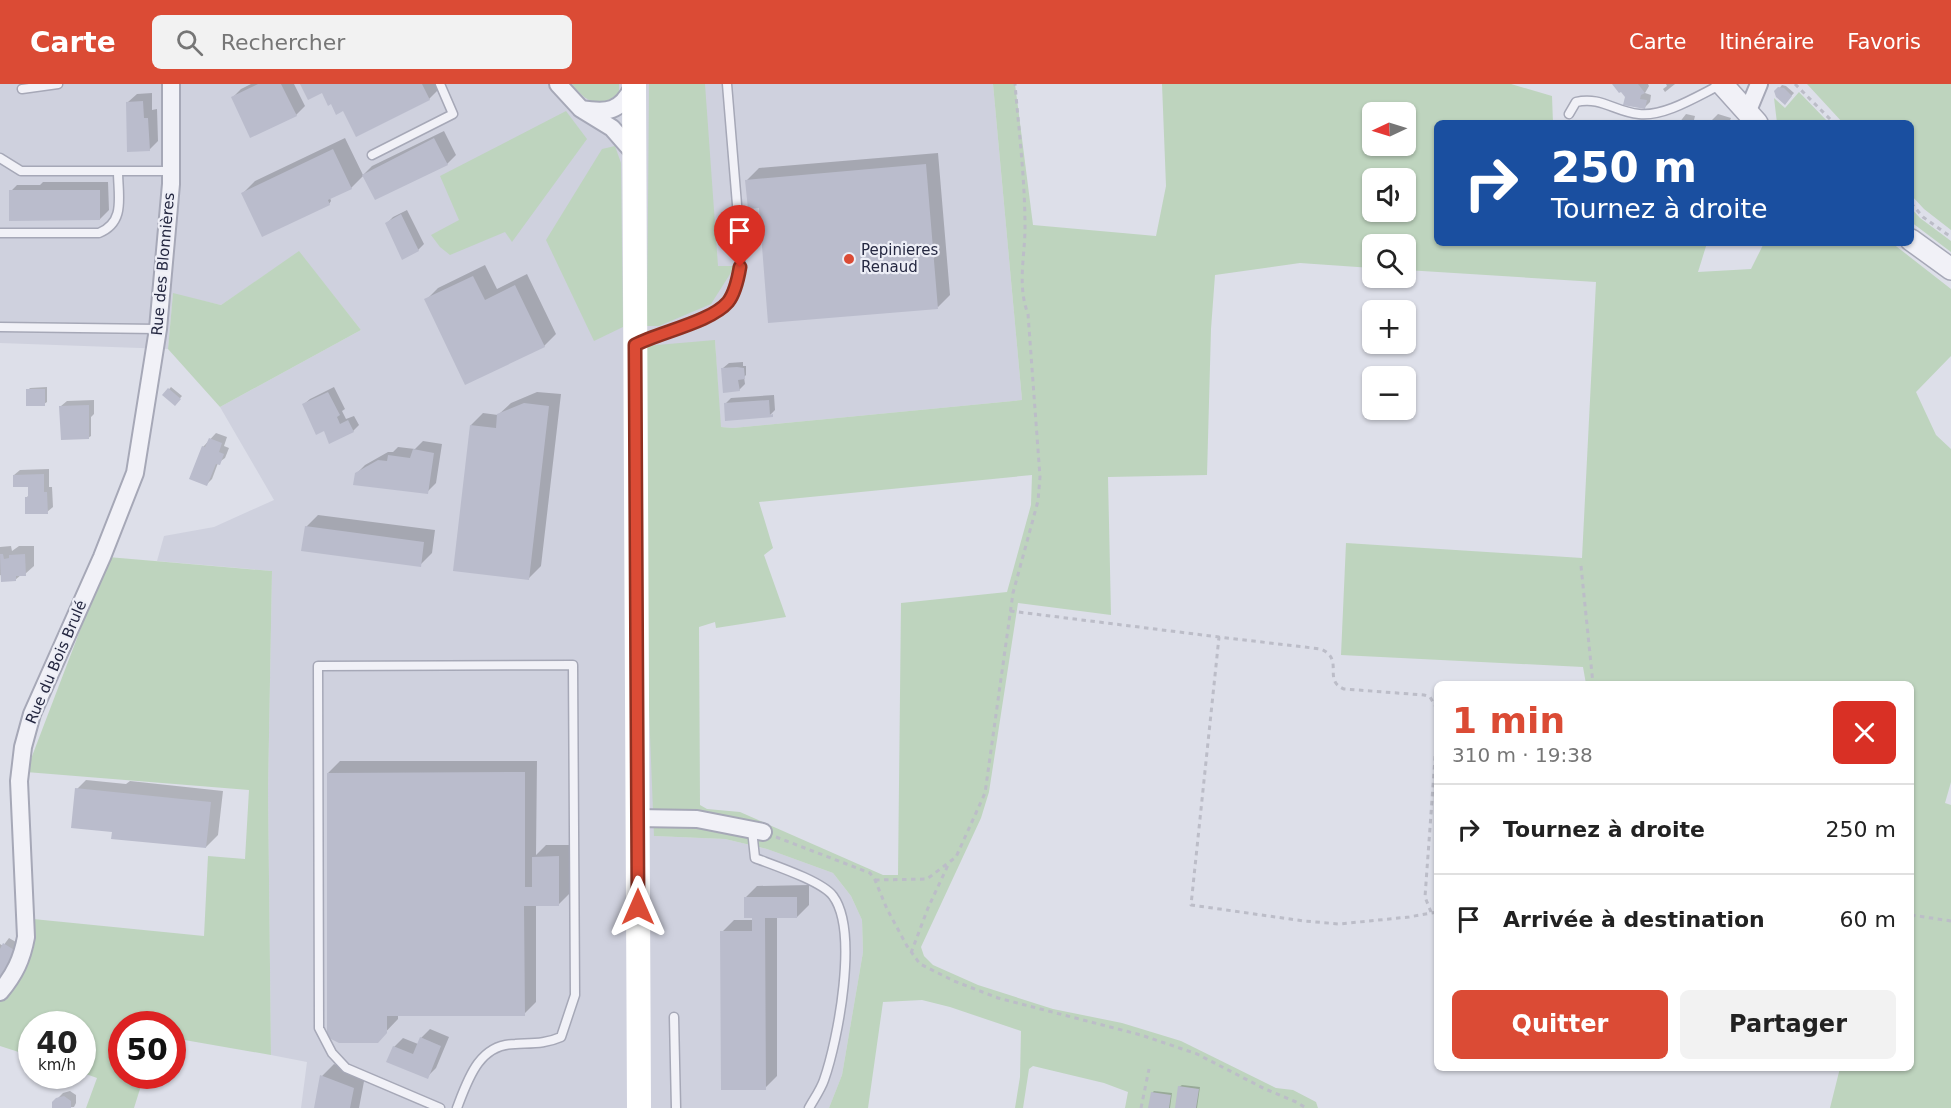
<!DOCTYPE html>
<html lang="fr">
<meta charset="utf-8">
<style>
body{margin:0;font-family:"DejaVu Sans",sans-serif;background:#f2f2f2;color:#222;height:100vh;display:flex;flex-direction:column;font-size:22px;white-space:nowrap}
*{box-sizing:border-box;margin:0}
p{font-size:20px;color:#767676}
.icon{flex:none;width:33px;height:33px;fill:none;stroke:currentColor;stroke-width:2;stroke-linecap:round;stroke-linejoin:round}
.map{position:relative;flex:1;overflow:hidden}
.details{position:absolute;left:1434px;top:597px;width:480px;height:390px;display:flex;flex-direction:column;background:#fff;border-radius:9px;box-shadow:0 2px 4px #0004}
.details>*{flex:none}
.banner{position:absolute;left:1434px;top:36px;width:480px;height:126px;border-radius:9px;box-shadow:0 2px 4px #0004;background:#1a4fa0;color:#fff;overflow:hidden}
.needle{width:39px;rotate:266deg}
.fabs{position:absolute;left:1362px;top:18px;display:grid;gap:12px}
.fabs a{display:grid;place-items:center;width:54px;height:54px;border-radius:9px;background:#fff;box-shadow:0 2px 4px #0004;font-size:30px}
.speed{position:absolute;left:18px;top:927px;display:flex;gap:12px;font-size:30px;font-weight:700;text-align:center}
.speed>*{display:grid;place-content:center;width:78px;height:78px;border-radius:50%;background:#fff;box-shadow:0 2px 4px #0004;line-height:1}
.speed small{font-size:15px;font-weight:400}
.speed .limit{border:9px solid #d22;background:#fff;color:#111}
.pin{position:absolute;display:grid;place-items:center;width:51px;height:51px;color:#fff;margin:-62px -26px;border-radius:50% 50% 50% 0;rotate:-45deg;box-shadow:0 0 6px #0007}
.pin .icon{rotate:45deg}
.me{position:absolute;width:66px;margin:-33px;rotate:0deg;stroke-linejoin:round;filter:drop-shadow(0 0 4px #0008)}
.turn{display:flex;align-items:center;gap:21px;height:126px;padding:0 18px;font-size:27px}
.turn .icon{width:78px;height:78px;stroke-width:2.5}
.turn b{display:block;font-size:42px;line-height:51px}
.round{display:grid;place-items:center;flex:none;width:63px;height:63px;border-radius:9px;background:#f2f2f2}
.head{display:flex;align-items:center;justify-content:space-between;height:102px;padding:0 18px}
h1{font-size:36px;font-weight:700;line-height:45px;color:#db4b35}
.cta{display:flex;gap:12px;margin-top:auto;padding:12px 18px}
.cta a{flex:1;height:69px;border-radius:9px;background:#db4b35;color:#fff;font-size:24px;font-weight:700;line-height:69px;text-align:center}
.cta a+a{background:#f2f2f2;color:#222}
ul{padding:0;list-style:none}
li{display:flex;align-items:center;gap:18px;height:90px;padding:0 18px;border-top:2px solid #e0e0e0}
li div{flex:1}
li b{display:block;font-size:22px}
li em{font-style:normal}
header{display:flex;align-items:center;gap:36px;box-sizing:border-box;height:84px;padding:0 30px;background:#db4b35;color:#fff}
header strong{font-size:28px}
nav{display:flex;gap:33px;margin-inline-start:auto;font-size:21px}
.search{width:420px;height:54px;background:#f2f2f2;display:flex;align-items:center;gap:15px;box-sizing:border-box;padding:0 21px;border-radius:9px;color:#767676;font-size:22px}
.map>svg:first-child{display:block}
</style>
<header>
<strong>Carte</strong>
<div class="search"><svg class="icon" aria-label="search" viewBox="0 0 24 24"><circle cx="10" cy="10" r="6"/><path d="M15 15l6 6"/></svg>Rechercher</div>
<nav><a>Carte</a><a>Itinéraire</a><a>Favoris</a></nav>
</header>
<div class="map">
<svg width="1951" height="1024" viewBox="0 0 1951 1024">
<rect width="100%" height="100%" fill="#dddfe9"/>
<path fill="#cfd1de" d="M 0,0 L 993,0 L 1022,316 L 733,344 L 720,343 L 715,256 L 654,752 L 725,755 L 767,765 L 833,789 L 851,812 L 862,836 L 863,868 L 842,991 L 829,1024 L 301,1024 L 307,978 L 271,971 L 268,707 L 272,487 L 157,477 L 164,452 L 214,443 L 274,416 L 220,323 L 361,246 L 299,168 L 221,221 L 173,210 L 168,265 L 0,259 Z"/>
<path fill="#bed4be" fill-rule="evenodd" d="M 572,0 L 619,0 L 619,8 C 600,27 586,18 572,0 Z
M 649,0 L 705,0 L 718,182 L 733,182 L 732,187 L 711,220 L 659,242 L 647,242 Z
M 993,0 L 1015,0 L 1033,141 L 1156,152 L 1166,102 L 1162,0 L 1511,0 L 1552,12 L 1553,39 L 1437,39 L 1437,159 L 1707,159 L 1698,188 L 1751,185 L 1764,159 L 1892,159 L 1951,205 L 1951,272 L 1916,308 L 1936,351 L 1951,365 L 1951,698 L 1945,719 L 1951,721 L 1951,1024 L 1830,1024 L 1840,984 L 1911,984 L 1911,600 L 1586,600 L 1583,583 L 1341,571 L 1346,459 L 1582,474 L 1596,198 L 1406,186 L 1406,160 L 1372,160 L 1372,184 L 1300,179 L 1215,191 L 1211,245 L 1207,391 L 1108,393 L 1111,531 L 1018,519 L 989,708 L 981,734 L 921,863 L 924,872 L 933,881 L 978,901 L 1053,925 L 1122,939 L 1181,957 L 1276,1004 L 1293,1006 L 1316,1018 L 1318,1024 L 1125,1024 L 1128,1008 L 1104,999 L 1033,982 L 1029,985 L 1023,1024 L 1015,1024 L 1020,993 L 1021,947 L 950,923 L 922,916 L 883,918 L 868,1024 L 829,1024 L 842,991 L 863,868 L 862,836 L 851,812 L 833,789 L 767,765 L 725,755 L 654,752 L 649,626 L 645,262 L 715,256 L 721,343 L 733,344 L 1022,316 ZM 1372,28 L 1406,28 L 1406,62 L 1372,62 ZM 1372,94 L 1406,94 L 1406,128 L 1372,128 ZM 1032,391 L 1031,421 L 1007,508 L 901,519 L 898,791 L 883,791 L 740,728 L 707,725 L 700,721 L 699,543 L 715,538 L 716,544 L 786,533 L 764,471 L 773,464 L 759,418 Z
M 1807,0 L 1951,0 L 1951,146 L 1924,125 L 1911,111 L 1911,39 L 1843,39 Z
M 1799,8 L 1829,39 L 1777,39 L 1774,14 L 1785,24 Z
M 566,27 L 587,55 L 512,158 L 505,148 L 450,171 L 440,163 L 431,151 L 459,136 L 440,92 Z
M 615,62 L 621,79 L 623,243 L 594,257 L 546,156 L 602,65 Z
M 1911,124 L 1920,134 L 1951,157 L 1951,168 L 1911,138 Z
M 299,167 L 361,246 L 220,323 L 168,265 L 173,209 L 221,221 Z
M 108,473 L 272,487 L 268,707 L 271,971 L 173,954 L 172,940 L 122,940 L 122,992 L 144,992 L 134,1024 L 86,1024 L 97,994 L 83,989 L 82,940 L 32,940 L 31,972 L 0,962 L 0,918 L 14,898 L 33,835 L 204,852 L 208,772 L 245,775 L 249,706 L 26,688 Z"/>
<path fill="#0003" d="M 251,0 L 294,0 L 305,22 L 296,31 L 232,14 L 241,5 Z
M 302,0 L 440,0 L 441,3 L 429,15 L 344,25 L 331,18 L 322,7 Z
M 1614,0 L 1648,0 L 1649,2 L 1645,9 L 1651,11 L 1650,18 L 1644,24 Z
M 1666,0 L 1675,0 L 1665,8 L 1663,5 L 1667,2 Z
M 1782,1 L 1786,2 L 1794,9 L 1785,19 L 1776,8 Z
M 152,9 L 152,26 L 157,25 L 158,57 L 149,66 L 128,18 L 137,10 Z
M 1686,30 L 1695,32 L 1694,36 L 1704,39 L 1679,39 Z
M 1718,30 L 1731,34 L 1729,39 L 1709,39 Z
M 444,47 L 456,71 L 447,80 L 364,91 L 351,104 L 330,114 L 331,117 L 329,120 L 243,109 L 255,97 L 345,54 L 363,91 L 372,82 Z
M 938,69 L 950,211 L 938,223 L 760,123 L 747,96 L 759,84 Z
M 43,98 L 108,98 L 109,126 L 100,135 L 11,107 L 17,101 L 40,101 Z
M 407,126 L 424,160 L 418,166 L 387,139 L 393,133 Z
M 485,181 L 497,205 L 527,190 L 556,250 L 544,262 L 426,216 L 438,204 Z
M 743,278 L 743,282 L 746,282 L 746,291 L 744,293 L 745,300 L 739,306 L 723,284 L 729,279 Z
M 47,303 L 47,318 L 44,320 L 28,306 L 30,304 Z
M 171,303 L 182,312 L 175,320 L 164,311 Z
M 334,303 L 345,325 L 342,327 L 346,335 L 354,332 L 359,341 L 353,347 L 324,345 L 304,320 L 310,315 Z
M 537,308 L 561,310 L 541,482 L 529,494 L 471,341 L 483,329 L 498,331 L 511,319 Z
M 774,311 L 775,326 L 769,332 L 725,320 L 731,314 Z
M 94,316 L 94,330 L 91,333 L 91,352 L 88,354 L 61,322 L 67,317 Z
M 216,349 L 227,353 L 224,362 L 229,364 L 225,374 L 218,379 L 212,395 L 207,400 L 203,363 Z
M 423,357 L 442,360 L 436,399 L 427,408 L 356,390 L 365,381 L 388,368 L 393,368 L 398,363 L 415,365 Z
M 49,385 L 49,403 L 52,403 L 53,423 L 47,428 L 27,413 L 29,411 L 29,401 L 14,391 L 20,386 Z
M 318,431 L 435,446 L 432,469 L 420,481 L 306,443 Z
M 11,462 L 12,467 L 19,462 L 34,462 L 34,482 L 25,490 L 21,491 L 15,496 L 0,491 L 0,463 Z
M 340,677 L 537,677 L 536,771 L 546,761 L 570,761 L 570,809 L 558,821 L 536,821 L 536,918 L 524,930 L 398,930 L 398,935 L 377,957 L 328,689 Z
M 86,696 L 126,700 L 130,697 L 223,707 L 218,751 L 206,763 L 113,746 L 77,705 Z
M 809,801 L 809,821 L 797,833 L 777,833 L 777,992 L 765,1004 L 722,848 L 734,836 L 754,836 L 745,814 L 757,802 Z
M 9,854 L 21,861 L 0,896 L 0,860 L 3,862 Z
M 430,945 L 449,953 L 436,984 L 427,993 L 394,963 L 403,954 L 418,960 L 421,954 Z
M 334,980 L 365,992 L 359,1024 L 316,1024 L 322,992 Z
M 1182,1001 L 1200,1003 L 1197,1024 L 1176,1024 L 1179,1003 Z
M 70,1007 L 76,1011 L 76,1019 L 74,1023 L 54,1024 L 57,1015 L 63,1009 Z
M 1154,1007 L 1172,1009 L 1170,1024 L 1150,1024 L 1152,1009 Z"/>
<path fill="#babccc" d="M 258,0 L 281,0 L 297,32 L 250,54 L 231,13 Z
M 300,0 L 422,0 L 430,16 L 356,53 L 343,27 L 336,31 L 331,20 L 328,22 L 322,9 L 308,16 Z
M 1612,0 L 1638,0 L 1645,9 L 1641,11 L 1640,15 L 1647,16 L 1645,25 L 1623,21 L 1625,13 L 1621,8 L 1619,9 Z
M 1778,3 L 1784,4 L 1792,12 L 1785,21 L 1776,13 L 1774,7 Z
M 143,17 L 144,34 L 148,34 L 150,67 L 127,68 L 126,18 Z
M 434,54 L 448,81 L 375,116 L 362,91 Z
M 333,65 L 352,105 L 328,116 L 330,121 L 262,153 L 241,109 Z
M 926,80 L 938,225 L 768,239 L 759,124 L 748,125 L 745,96 Z
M 9,106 L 100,106 L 100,136 L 9,137 Z
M 401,130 L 419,167 L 402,176 L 385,139 Z
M 473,192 L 485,216 L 515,201 L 545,263 L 465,301 L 424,215 Z
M 737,283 L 744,284 L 745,295 L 738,296 L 740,307 L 723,309 L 721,284 Z
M 168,304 L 181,315 L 175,322 L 162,311 Z
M 26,305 L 45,305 L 45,322 L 26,322 Z
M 328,308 L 340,331 L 337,333 L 340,340 L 348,336 L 354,348 L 329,360 L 324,347 L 316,351 L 302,320 Z
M 769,316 L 770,331 L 773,330 L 773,333 L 725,337 L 724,319 Z
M 524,319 L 549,322 L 529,496 L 453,487 L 470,341 L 496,344 L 497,330 Z
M 89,321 L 89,355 L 61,356 L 59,322 Z
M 209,354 L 222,359 L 219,368 L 224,370 L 220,381 L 216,380 L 207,402 L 189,395 L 202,362 L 205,363 Z
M 413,365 L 434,369 L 428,410 L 353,401 L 355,389 L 378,376 L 387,377 L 388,371 L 410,374 Z
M 44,390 L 44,408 L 47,408 L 48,430 L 25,430 L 25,413 L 28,413 L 28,403 L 13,403 L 13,391 Z
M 305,442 L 424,458 L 421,483 L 301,467 Z
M 0,470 L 3,470 L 4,475 L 9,474 L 9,471 L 25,470 L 26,492 L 16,492 L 16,497 L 1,498 Z
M 525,688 L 525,803 L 532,803 L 532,773 L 559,772 L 559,822 L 524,822 L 525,932 L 387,932 L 387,949 L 378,959 L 339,959 L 327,953 L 327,689 Z
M 75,704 L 211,718 L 206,764 L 111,755 L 112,748 L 71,744 Z
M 744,813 L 797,813 L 797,834 L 765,834 L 766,1006 L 721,1006 L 720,847 L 752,847 L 752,834 L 744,834 Z
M 3,859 L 16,867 L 0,900 L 0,865 Z
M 420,953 L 441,962 L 428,995 L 386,978 L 393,962 L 413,970 Z
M 320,991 L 354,1004 L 350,1024 L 314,1024 Z
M 1178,1002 L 1199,1005 L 1196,1024 L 1175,1024 Z
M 1151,1008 L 1171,1011 L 1169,1024 L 1148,1024 Z
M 64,1012 L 71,1017 L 71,1024 L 52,1024 L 52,1018 L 56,1014 Z"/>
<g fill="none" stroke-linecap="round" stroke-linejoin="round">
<g stroke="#a6a8b7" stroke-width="11">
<path id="service" d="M 22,5 L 58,0
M 1569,30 L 1576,18 C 1601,12 1615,28 1639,30 C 1665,33 1699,11 1722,0
M 372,71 L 453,30 L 440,0
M 0,74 L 21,87 L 171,87
M 0,149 L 99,149 C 126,138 118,112 118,87
M 0,243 L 158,245
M 638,259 C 672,242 725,240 738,197 C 740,189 740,178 741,169 L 727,0
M 752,746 L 755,774 C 773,781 822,797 833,812 C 859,847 838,956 824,996 C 821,1005 814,1015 809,1024
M 674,933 L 676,1024
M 440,1024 L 346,984 L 332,969 L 319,944 L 318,582 L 573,581 L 575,911 L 561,953 C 545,960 533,959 515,960 C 479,960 468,995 457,1024"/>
</g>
<g stroke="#a6a8b7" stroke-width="20">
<path id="minor" d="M 558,0 L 581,25
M 633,3 C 620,28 608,29 581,25 L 612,44 L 633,68
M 1747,29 L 1759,0
M 637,734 L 697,735 L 763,748
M 0,908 C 15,890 22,875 26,853 L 19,697 L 23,663 L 32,630 L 102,473 L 135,389 L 158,245 L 171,100 L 171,0"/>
</g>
<g stroke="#a6a8b7" stroke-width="24">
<path id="tertiary" d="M 1722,0 L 1757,39
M 1911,156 L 1951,185"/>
</g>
<path stroke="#bcbdc8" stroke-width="3" stroke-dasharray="4.5 4.5" stroke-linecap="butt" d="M 1795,0 L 1834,39
M 1911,119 L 1923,133 L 1951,153
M 1581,482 L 1593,600
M 1010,527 L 1219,553
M 1437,625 L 1430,613 L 1424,611 L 1344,605 C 1322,596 1345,576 1321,565 L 1219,553 L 1191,821 L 1304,837 L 1339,840 L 1409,833 L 1437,828
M 776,753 L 870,789 L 875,796 L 887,825 L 907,862 L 920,880 L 954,897 L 998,914 L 1141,951 L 1197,970 L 1265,1005 L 1296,1018 L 1306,1024
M 875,796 L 927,795 L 956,773 L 985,709 L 1013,509 L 1038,417 L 1040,393 L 1028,230 C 1017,201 1025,173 1025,143 C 1025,96 1019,48 1015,0
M 1431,828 L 1425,813 L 1437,646
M 1911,831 L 1951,837
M 911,869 L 928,824 L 949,779
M 1141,1024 L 1149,985"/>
<use href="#service" stroke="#f1f1f7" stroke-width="8"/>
<use href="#minor" stroke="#f1f1f7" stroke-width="16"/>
<use href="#tertiary" stroke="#f1f1f7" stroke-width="21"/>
<path stroke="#fff" stroke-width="24" d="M 634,0 L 639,1024"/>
</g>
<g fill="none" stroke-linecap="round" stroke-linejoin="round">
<g stroke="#8e3122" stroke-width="15">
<path id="route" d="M 638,823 L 635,261 C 660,248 711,238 728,218 C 735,209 738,195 740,183"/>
</g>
<use href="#route" stroke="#db4b35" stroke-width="10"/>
</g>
<circle fill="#db4b35" stroke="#edeef6" stroke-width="2" cx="849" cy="175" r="6"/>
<g text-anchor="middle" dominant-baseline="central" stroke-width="4.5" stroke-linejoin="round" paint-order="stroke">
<g font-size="15" fill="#252841" stroke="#edeef6" text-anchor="start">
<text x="861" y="166">Pepinieres<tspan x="861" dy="17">Renaud</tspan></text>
</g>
<g font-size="15" fill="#252841" stroke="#edeef6">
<text transform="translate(163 180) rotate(-85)">Rue des Blonnières</text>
<text transform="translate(56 578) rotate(-67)">Rue du Bois Brulé</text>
</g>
</g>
</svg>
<div class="fabs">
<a><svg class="needle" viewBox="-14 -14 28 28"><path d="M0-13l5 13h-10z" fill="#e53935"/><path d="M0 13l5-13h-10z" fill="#767676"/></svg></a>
<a><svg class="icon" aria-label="sound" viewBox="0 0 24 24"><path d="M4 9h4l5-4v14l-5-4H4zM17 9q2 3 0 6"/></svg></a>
<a><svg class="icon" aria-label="search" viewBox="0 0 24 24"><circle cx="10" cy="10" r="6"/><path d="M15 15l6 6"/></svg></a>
<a>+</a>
<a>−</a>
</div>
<div class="speed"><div>40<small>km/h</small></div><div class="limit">50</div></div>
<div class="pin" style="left:740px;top:183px;background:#d93025"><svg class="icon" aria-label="arrive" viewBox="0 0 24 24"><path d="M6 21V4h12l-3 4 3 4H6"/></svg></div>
<svg class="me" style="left:638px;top:823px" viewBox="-20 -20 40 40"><path d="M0-17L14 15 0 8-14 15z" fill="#db4b35" stroke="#fff" stroke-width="4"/></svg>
<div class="banner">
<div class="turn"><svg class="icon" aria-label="right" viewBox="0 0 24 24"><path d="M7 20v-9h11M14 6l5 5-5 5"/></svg><div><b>250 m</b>Tournez à droite</div></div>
</div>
<section class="details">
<div class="head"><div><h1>1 min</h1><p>310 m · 19:38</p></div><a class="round" style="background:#d93025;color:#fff"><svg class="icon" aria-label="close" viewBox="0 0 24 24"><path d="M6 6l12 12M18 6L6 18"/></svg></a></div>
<ul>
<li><svg class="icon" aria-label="right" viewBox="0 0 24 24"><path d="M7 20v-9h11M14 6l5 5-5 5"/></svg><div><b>Tournez à droite</b></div><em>250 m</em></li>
<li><svg class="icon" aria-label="arrive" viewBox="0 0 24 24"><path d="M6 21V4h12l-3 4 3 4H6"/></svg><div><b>Arrivée à destination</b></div><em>60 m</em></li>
</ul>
<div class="cta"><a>Quitter</a><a>Partager</a></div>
</section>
</div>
